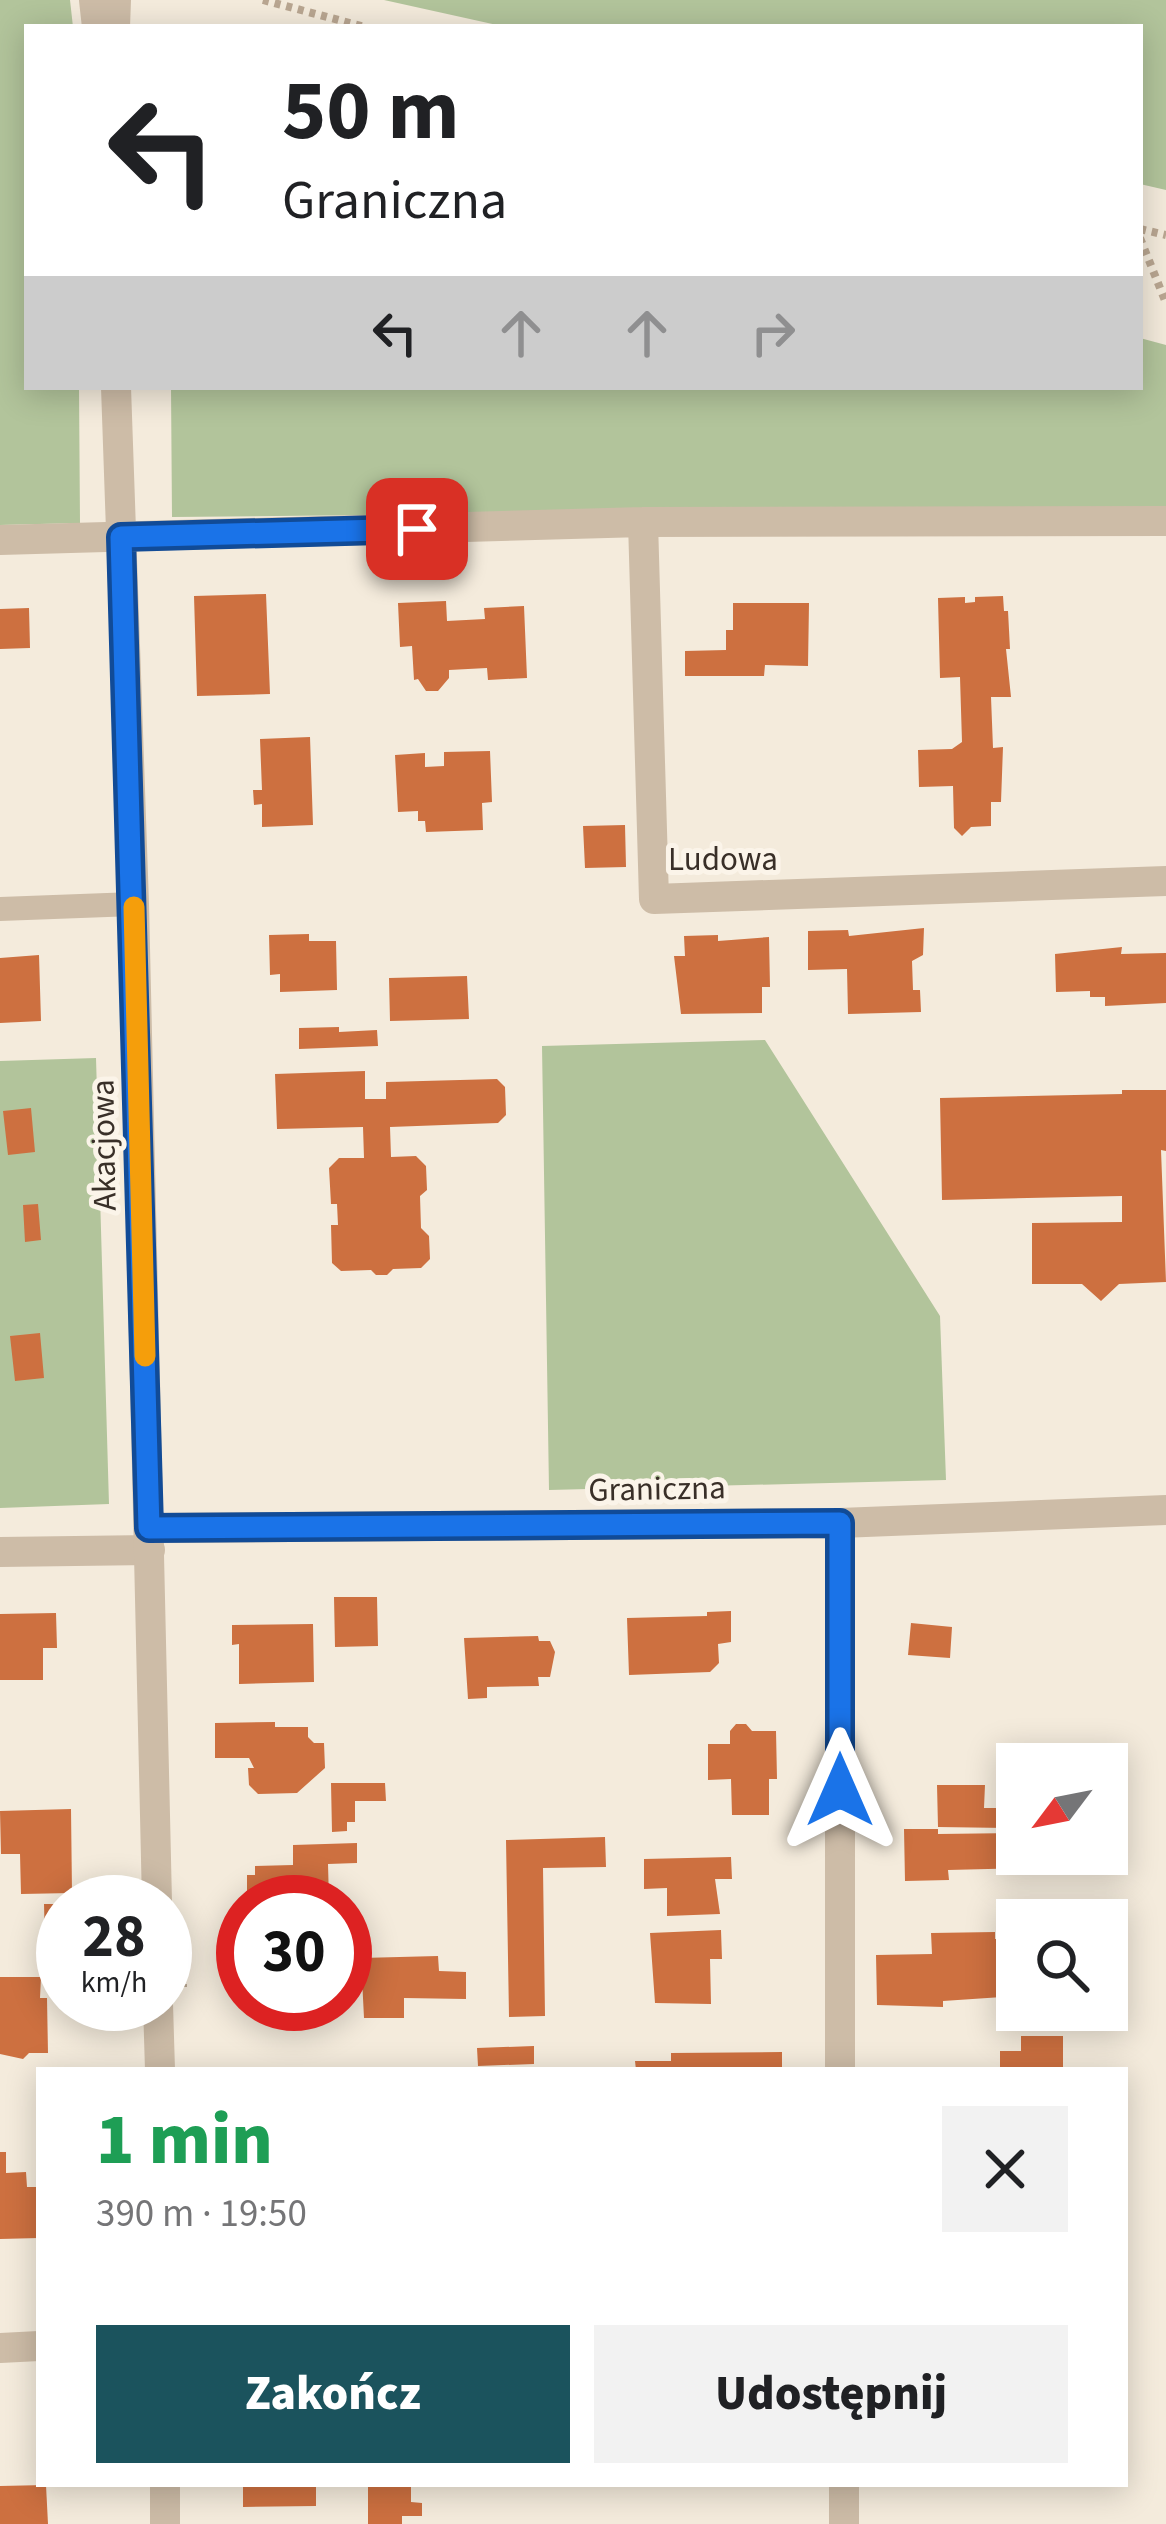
<!DOCTYPE html>
<html lang="pl">
<meta charset="utf-8">
<style>
body{margin:0;font-family:"Source Sans 3",sans-serif;background:#f2f2f2;color:#202124;height:100vh;display:flex;flex-direction:column;font-size:45px;white-space:nowrap}
*{box-sizing:border-box;margin:0}
p{font-size:39px;color:#757577}
.icon{flex:none;width:66px;height:66px;fill:none;stroke:currentColor;stroke-width:2;stroke-linecap:round;stroke-linejoin:round}
.map{position:relative;flex:1;overflow:hidden}
.panel{position:absolute;left:36px;top:2067px;width:1092px;height:420px;display:flex;flex-direction:column;background:#fff;border-radius:0px;box-shadow:0 6px 30px #0003}
.panel>*{flex:none}
.guide{position:absolute;left:24px;top:24px;width:1119px;height:366px;border-radius:0px;box-shadow:0 6px 30px #0003;background:#fff;color:#202124;overflow:hidden}
.needle{width:78px;rotate:238deg}
.controls{position:absolute;left:996px;top:1743px;display:grid;gap:24px}
.controls a{display:grid;place-items:center;width:132px;height:132px;border-radius:0px;background:#fff;box-shadow:0 6px 30px #0003;font-size:60px}
.speed{position:absolute;left:36px;top:1875px;display:flex;gap:24px;font-size:60px;font-weight:700;text-align:center}
.speed>*{display:grid;place-content:center;width:156px;height:156px;border-radius:50%;background:#fff;box-shadow:0 6px 30px #0003;line-height:1}
.speed small{font-size:30px;font-weight:400}
.speed .limit{border:18px solid #d22;background:#fff;color:#111}
.pin{position:absolute;display:grid;place-items:center;width:102px;height:102px;color:#fff;margin:-51px;border-radius:24px;box-shadow:0 6px 18px #0006}
.me{position:absolute;width:132px;margin:-66px;rotate:0deg;stroke-linejoin:round;filter:drop-shadow(0 0 9px #0008)}
.turn{display:flex;align-items:center;gap:42px;height:252px;padding:0 60px;font-size:54px}
.turn .icon{width:156px;height:156px;stroke-width:2.5}
.turn b{display:block;font-size:84px;line-height:102px}
.lanes{display:flex;align-items:center;height:114px;padding:0 60px;background:#0003;justify-content:center;gap:60px;direction:ltr}
.lanes .off{opacity:.35}
.round{display:grid;place-items:center;flex:none;width:126px;height:126px;border-radius:0px;background:#f2f2f2}
.head{display:flex;align-items:center;justify-content:space-between;height:204px;padding:0 60px}
h1{font-size:72px;font-weight:800;line-height:90px;color:#1e9e55}
.cta{display:flex;gap:24px;margin-top:auto;padding:24px 60px}
.cta a{flex:1;height:138px;border-radius:0px;background:#1b535d;color:#fff;font-size:48px;font-weight:800;line-height:138px;text-align:center}
.cta a+a{background:#f2f2f2;color:#202124}
.map>svg:first-child{display:block}
</style>
<div class="map">
<svg width="1166" height="2524" viewBox="0 0 1166 2524">
<rect width="100%" height="100%" fill="#f4ebdc"/>
<path fill="#b2c49b" d="M 0,0 L 70,0 L 73,27 L 27,27 L 27,387 L 79,387 L 80,523 L 0,525 Z
M 384,0 L 1166,0 L 1166,190 L 1140,184 L 1140,27 L 506,27 Z
M 1140,338 L 1166,345 L 1166,507 L 172,517 L 171,387 L 1140,387 Z
M 765,1040 L 940,1316 L 946,1480 L 549,1490 L 542,1046 Z
M 96,1058 L 109,1504 L 0,1508 L 0,1061 Z"/>
<path fill="#cd7040" d="M 266,594 L 270,694 L 197,696 L 194,596 Z
M 1003,596 L 1004,611 L 1008,611 L 1010,649 L 1006,649 L 1011,697 L 991,697 L 993,748 L 1003,747 L 1001,802 L 991,802 L 991,826 L 971,827 L 962,836 L 954,828 L 953,786 L 919,787 L 918,750 L 952,749 L 962,742 L 960,677 L 940,678 L 938,598 L 965,597 L 965,603 L 975,602 L 975,597 Z
M 446,601 L 447,621 L 485,619 L 484,608 L 524,606 L 527,678 L 488,680 L 487,668 L 449,670 L 449,678 L 438,691 L 426,691 L 418,679 L 414,680 L 412,646 L 400,647 L 398,603 Z
M 733,603 L 809,603 L 808,666 L 765,665 L 764,676 L 685,676 L 685,651 L 726,650 L 726,630 L 733,630 Z
M 29,608 L 30,648 L 0,649 L 0,609 Z
M 310,737 L 313,825 L 262,827 L 262,804 L 254,805 L 253,790 L 262,790 L 260,739 Z
M 490,751 L 492,802 L 482,803 L 483,830 L 426,832 L 425,821 L 418,821 L 418,811 L 398,812 L 395,755 L 425,753 L 425,767 L 444,766 L 444,752 Z
M 625,825 L 626,867 L 585,868 L 583,826 Z
M 924,928 L 923,955 L 912,961 L 913,990 L 920,990 L 921,1012 L 848,1014 L 847,969 L 808,970 L 808,931 L 848,930 L 849,936 Z
M 309,934 L 309,941 L 336,941 L 337,990 L 280,992 L 280,974 L 270,975 L 269,935 Z
M 718,935 L 718,941 L 769,937 L 770,987 L 762,987 L 762,1013 L 681,1014 L 674,956 L 685,956 L 684,936 Z
M 1122,947 L 1121,954 L 1166,953 L 1166,1003 L 1105,1006 L 1105,997 L 1090,997 L 1090,991 L 1056,992 L 1055,954 Z
M 39,955 L 41,1021 L 0,1023 L 0,958 Z
M 467,976 L 469,1019 L 390,1021 L 389,978 Z
M 339,1027 L 339,1032 L 377,1030 L 378,1046 L 299,1049 L 299,1028 Z
M 365,1071 L 365,1099 L 386,1099 L 386,1082 L 497,1079 L 505,1087 L 506,1115 L 498,1123 L 390,1127 L 391,1157 L 416,1156 L 426,1166 L 427,1190 L 420,1196 L 421,1228 L 429,1236 L 430,1259 L 421,1268 L 393,1269 L 387,1275 L 376,1275 L 371,1270 L 341,1271 L 332,1263 L 331,1225 L 338,1225 L 337,1204 L 331,1204 L 329,1168 L 339,1158 L 364,1158 L 363,1127 L 277,1129 L 275,1074 Z
M 1122,1090 L 1166,1090 L 1166,1151 L 1161,1150 L 1166,1282 L 1119,1284 L 1101,1301 L 1082,1284 L 1032,1284 L 1032,1223 L 1122,1222 L 1122,1196 L 942,1200 L 940,1098 L 1122,1094 Z
M 31,1108 L 35,1152 L 8,1155 L 3,1111 Z
M 38,1204 L 41,1240 L 25,1242 L 23,1205 Z
M 40,1333 L 44,1378 L 15,1381 L 10,1336 Z
M 334,1597 L 377,1597 L 378,1646 L 335,1647 Z
M 731,1611 L 731,1642 L 718,1644 L 719,1663 L 710,1672 L 629,1675 L 627,1618 L 707,1616 L 707,1612 Z
M 56,1613 L 57,1648 L 43,1648 L 43,1680 L 0,1680 L 0,1614 Z
M 911,1623 L 952,1627 L 950,1658 L 908,1655 Z
M 313,1624 L 314,1682 L 239,1684 L 239,1644 L 232,1645 L 232,1625 Z
M 538,1636 L 539,1641 L 550,1641 L 555,1652 L 550,1677 L 538,1677 L 539,1686 L 487,1687 L 487,1698 L 468,1699 L 464,1638 Z
M 275,1722 L 275,1727 L 308,1727 L 308,1737 L 314,1743 L 324,1743 L 325,1768 L 297,1793 L 258,1794 L 249,1785 L 248,1768 L 254,1768 L 249,1758 L 215,1758 L 215,1723 Z
M 736,1724 L 746,1724 L 752,1731 L 776,1731 L 777,1779 L 769,1779 L 769,1815 L 732,1815 L 731,1779 L 708,1780 L 708,1744 L 730,1744 L 730,1731 Z
M 331,1783 L 385,1783 L 386,1801 L 355,1801 L 355,1822 L 347,1822 L 347,1831 L 332,1832 Z
M 937,1785 L 985,1785 L 984,1808 L 1008,1808 L 1007,1828 L 938,1827 Z
M 71,1809 L 72,1893 L 21,1894 L 20,1854 L 1,1854 L 0,1811 Z
M 904,1829 L 938,1829 L 938,1834 L 1017,1833 L 1017,1854 L 1066,1854 L 1067,1867 L 948,1870 L 949,1880 L 905,1881 Z
M 605,1837 L 606,1867 L 543,1868 L 545,2016 L 509,2017 L 506,1840 Z
M 357,1843 L 357,1863 L 328,1864 L 329,1900 L 247,1902 L 247,1875 L 255,1875 L 255,1866 L 293,1865 L 293,1845 Z
M 731,1857 L 732,1879 L 715,1879 L 720,1914 L 667,1916 L 667,1888 L 644,1889 L 644,1859 Z
M 44,1904 L 63,1904 L 62,1943 L 45,1944 Z
M 721,1930 L 722,1959 L 710,1959 L 711,2004 L 655,2003 L 650,1933 Z
M 995,1932 L 995,1939 L 1017,1938 L 1017,1996 L 943,2001 L 943,2007 L 877,2005 L 876,1955 L 932,1954 L 931,1933 Z
M 438,1956 L 439,1971 L 466,1972 L 466,1999 L 404,1998 L 404,2018 L 364,2018 L 361,1958 Z
M 0,1977 L 41,1977 L 40,1998 L 47,1998 L 48,2053 L 29,2053 L 23,2059 L 0,2054 Z
M 1021,2036 L 1063,2036 L 1063,2068 L 1000,2070 L 1000,2051 L 1021,2051 Z
M 534,2046 L 534,2064 L 478,2066 L 477,2048 Z
M 782,2052 L 782,2070 L 636,2070 L 635,2061 L 671,2061 L 671,2053 Z
M 0,2152 L 6,2152 L 6,2173 L 26,2172 L 27,2187 L 39,2187 L 39,2238 L 0,2239 Z
M 243,2484 L 316,2484 L 316,2506 L 243,2507 Z
M 368,2484 L 411,2484 L 411,2502 L 422,2503 L 422,2516 L 402,2516 L 402,2524 L 368,2524 Z
M 46,2485 L 48,2524 L 0,2524 L 0,2486 Z"/>
<g fill="none" stroke-linecap="round" stroke-linejoin="round">
<path stroke="#b9a691" stroke-width="8" stroke-dasharray="6 6" stroke-linecap="butt" d="M 263,0 L 365,27
M 1140,229 L 1166,235
M 1140,238 L 1166,303
M 182,1924 L 183,1987"/>
<path stroke="#cdbca7" stroke-width="24" d="M 0,909 L 134,904"/>
<path stroke="#cdbca7" stroke-width="30" d="M 643,522 L 654,899 L 1166,881
M 0,540 L 643,522 L 1166,521
M 149,1528 L 840,1523 L 1166,1510
M 0,1552 L 150,1550
M 840,2070 L 840,1523
M 0,2348 L 39,2346
M 844,2484 L 844,2524"/>
<path stroke="#cdbca7" stroke-width="30" d="M 94,0 L 97,27
M 115,27 L 116,0
M 116,387 L 134,904 L 157,1902
M 158,2004 L 160,2070
M 165,2484 L 165,2524"/>
</g>
<g fill="none" stroke-linecap="round" stroke-linejoin="round">
<g stroke="#114b97" stroke-width="30">
<path id="route" d="M 417,529 L 121,537 L 149,1528 L 840,1523 L 840,1790"/>
</g>
<use href="#route" stroke="#1a73e8" stroke-width="21"/>
<path stroke="#f59e0b" stroke-width="21" d="M 134,907 L 145,1356"/>
</g>
<g text-anchor="middle" dominant-baseline="central" stroke-width="10" stroke-linejoin="round" paint-order="stroke">
<g font-size="33" fill="#392f28" stroke="#fbf4e9">
<text x="723" y="859">Ludowa</text>
<text transform="translate(104 1145) rotate(-91)">Akacjowa</text>
<text transform="translate(657 1489) rotate(-1)">Graniczna</text>
</g>
</g>
</svg>
<div class="controls">
<a><svg class="needle" viewBox="-14 -14 28 28"><path d="M0-13l5 13h-10z" fill="#e53935"/><path d="M0 13l5-13h-10z" fill="#757577"/></svg></a>
<a><svg class="icon" aria-label="search" viewBox="0 0 24 24"><circle cx="10" cy="10" r="6"/><path d="M15 15l6 6"/></svg></a>
</div>
<div class="speed"><div>28<small>km/h</small></div><div class="limit">30</div></div>
<div class="pin" style="left:417px;top:529px;background:#d93025"><svg class="icon" aria-label="arrive" viewBox="0 0 24 24"><path d="M6 21V4h12l-3 4 3 4H6"/></svg></div>
<svg class="me" style="left:840px;top:1790px" viewBox="-20 -20 40 40"><path d="M0-17L14 15 0 8-14 15z" fill="#1a73e8" stroke="#fff" stroke-width="4"/></svg>
<div class="guide">
<div class="turn"><svg class="icon" aria-label="left" viewBox="0 0 24 24"><path d="M17 20v-9H6M10 6l-5 5 5 5"/></svg><div><b>50 m</b>Graniczna</div></div>
<div class="lanes"><svg class="icon" aria-label="left" viewBox="0 0 24 24"><path d="M17 20v-9H6M10 6l-5 5 5 5"/></svg><svg class="icon off" aria-label="ahead" viewBox="0 0 24 24"><path d="M12 20V5M6 11l6-6 6 6"/></svg><svg class="icon off" aria-label="ahead" viewBox="0 0 24 24"><path d="M12 20V5M6 11l6-6 6 6"/></svg><svg class="icon off" aria-label="right" viewBox="0 0 24 24"><path d="M7 20v-9h11M14 6l5 5-5 5"/></svg></div>
</div>
<section class="panel">
<div class="head"><div><h1>1 min</h1><p>390 m · 19:50</p></div><a class="round"><svg class="icon" aria-label="close" viewBox="0 0 24 24"><path d="M6 6l12 12M18 6L6 18"/></svg></a></div>
<div class="cta"><a>Zakończ</a><a>Udostępnij</a></div>
</section>
</div>
